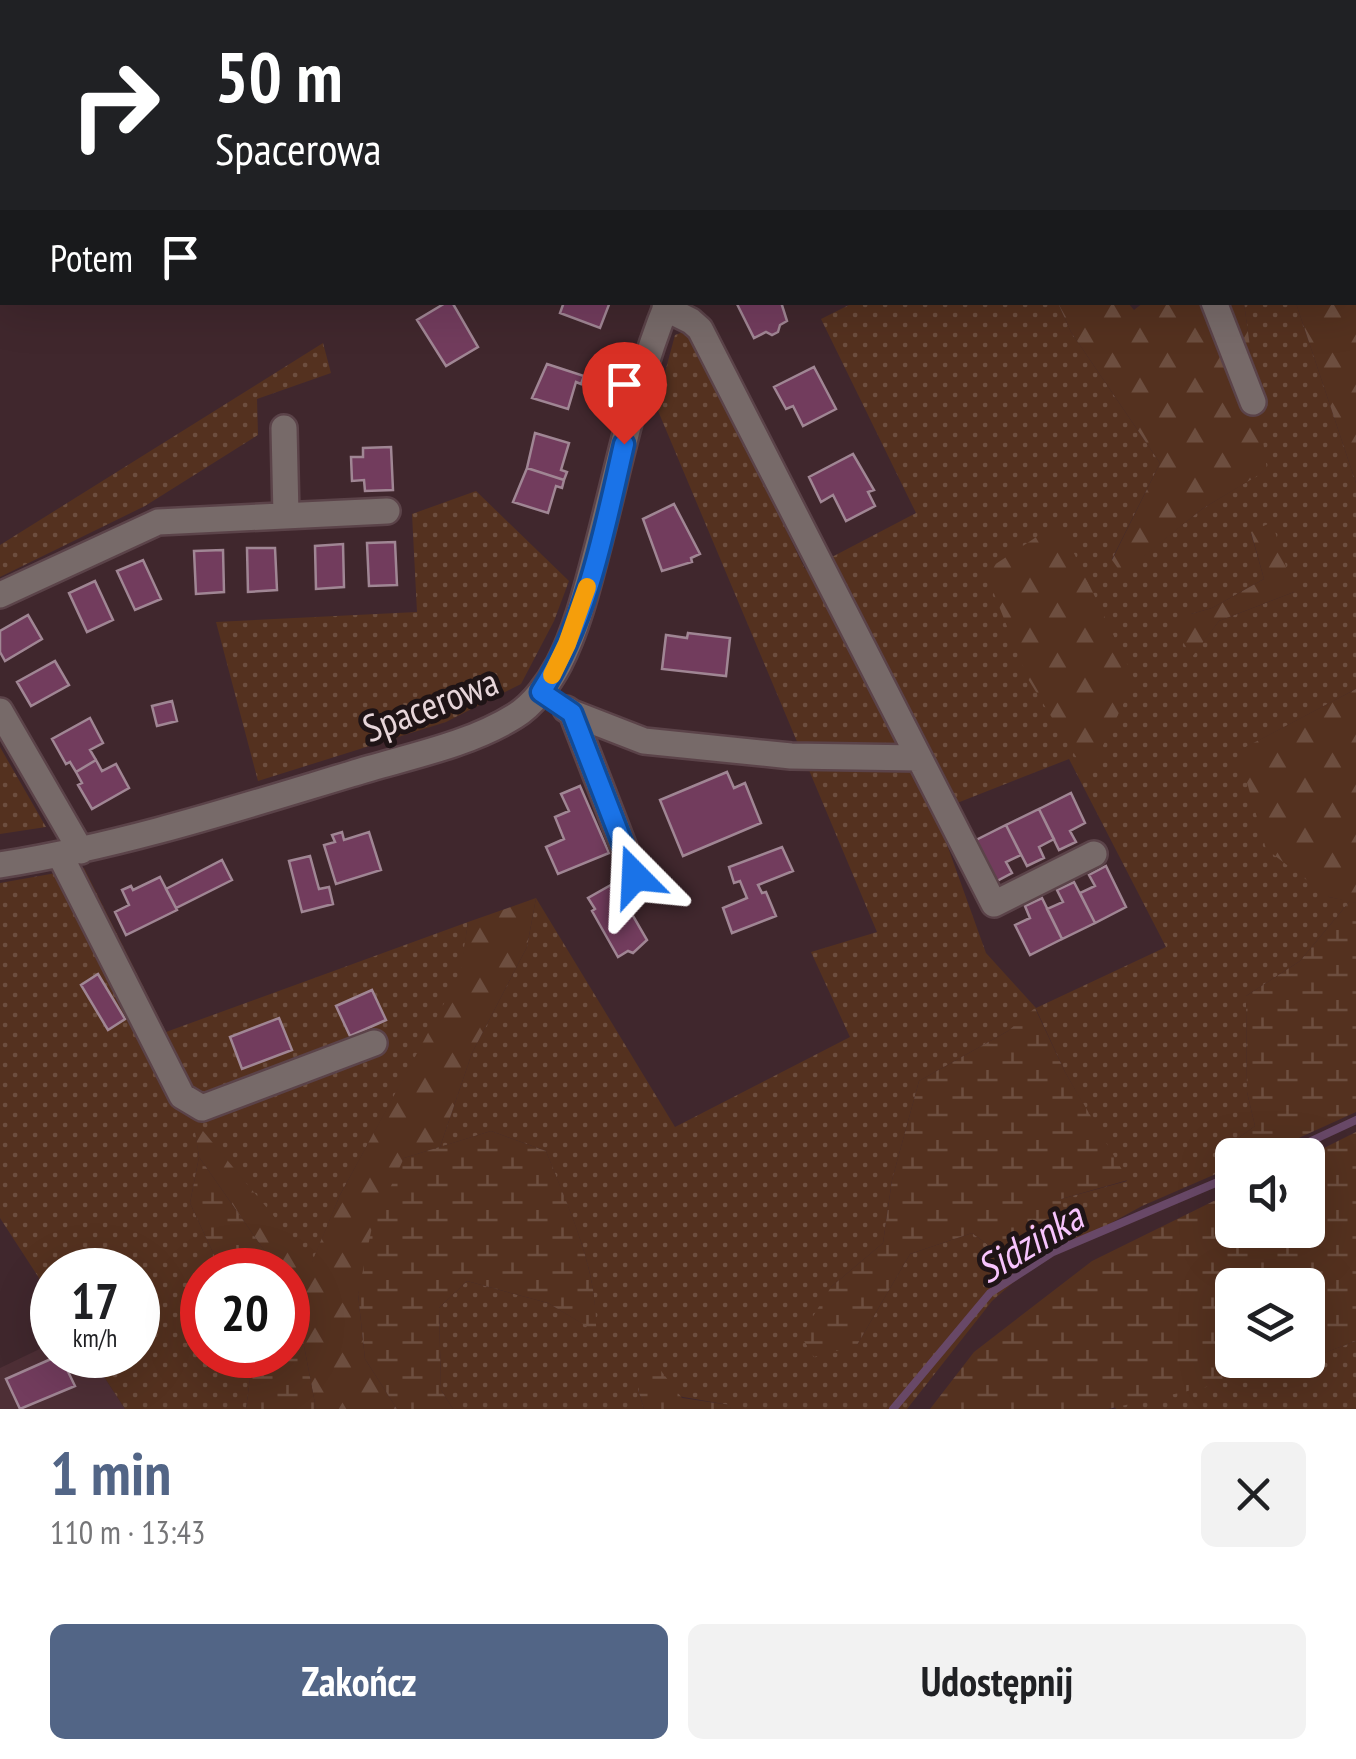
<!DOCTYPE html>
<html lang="pl">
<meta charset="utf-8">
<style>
body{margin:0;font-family:"PT Sans Narrow",sans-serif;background:#f2f2f2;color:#202124;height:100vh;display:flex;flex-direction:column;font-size:38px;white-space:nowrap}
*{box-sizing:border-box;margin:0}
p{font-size:32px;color:#757577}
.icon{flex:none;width:55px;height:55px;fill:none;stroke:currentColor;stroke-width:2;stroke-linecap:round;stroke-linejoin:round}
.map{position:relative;height:1409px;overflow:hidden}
.details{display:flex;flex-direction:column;background:#fff;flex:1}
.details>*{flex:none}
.banner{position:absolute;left:0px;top:0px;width:1358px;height:305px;box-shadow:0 10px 40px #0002;background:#202124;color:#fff;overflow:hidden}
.fabs{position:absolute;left:1215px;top:1138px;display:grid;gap:20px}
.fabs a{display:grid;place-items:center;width:110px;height:110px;border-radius:15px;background:#fff;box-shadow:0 10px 40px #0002;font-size:50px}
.speed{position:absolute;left:30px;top:1248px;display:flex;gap:20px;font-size:50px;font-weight:700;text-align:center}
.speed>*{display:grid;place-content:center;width:130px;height:130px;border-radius:50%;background:#fff;box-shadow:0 10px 40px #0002;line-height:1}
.speed small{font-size:25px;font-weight:400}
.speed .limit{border:15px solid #d22;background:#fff;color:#111}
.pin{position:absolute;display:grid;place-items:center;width:85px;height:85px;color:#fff;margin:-102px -42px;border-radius:50% 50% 50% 0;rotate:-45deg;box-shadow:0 0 10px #0007}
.pin .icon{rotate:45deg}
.me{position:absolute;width:110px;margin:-55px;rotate:339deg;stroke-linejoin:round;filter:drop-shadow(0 0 8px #0008)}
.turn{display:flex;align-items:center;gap:35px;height:210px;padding:0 50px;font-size:45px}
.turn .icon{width:130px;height:130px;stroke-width:2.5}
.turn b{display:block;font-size:70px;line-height:85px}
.then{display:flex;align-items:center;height:95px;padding:0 50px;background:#0003;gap:20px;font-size:38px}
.round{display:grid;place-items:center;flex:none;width:105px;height:105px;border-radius:15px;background:#f2f2f2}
.overview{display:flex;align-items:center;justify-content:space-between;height:170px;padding:0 50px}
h1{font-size:60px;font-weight:600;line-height:75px;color:#526586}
.action{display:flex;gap:20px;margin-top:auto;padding:20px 50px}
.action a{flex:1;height:115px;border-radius:15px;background:#526586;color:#fff;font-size:40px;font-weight:600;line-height:115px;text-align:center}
.action a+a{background:#f2f2f2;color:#202124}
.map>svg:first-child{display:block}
</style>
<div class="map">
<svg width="1356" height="1409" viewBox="0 0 1356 1409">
<defs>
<pattern id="grass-dots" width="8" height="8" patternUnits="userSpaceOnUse" patternTransform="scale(2.5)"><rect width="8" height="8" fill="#54311f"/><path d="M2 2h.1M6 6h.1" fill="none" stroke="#6d4e3f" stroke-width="1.8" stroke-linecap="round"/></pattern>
<pattern id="forest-firs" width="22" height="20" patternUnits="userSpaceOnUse" patternTransform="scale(2.5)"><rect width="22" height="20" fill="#54311f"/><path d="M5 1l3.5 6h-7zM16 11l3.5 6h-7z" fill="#6d4e3f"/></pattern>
<pattern id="wetland-marsh" width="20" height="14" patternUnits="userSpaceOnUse" patternTransform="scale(2.5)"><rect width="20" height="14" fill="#54311f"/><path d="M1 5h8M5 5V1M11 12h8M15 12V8" fill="none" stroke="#6d4e3f"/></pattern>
</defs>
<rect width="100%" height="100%" fill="#40272d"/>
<path fill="#4e2f36" d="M 52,1343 L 52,1355 L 90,1355 L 125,1409 L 0,1409 L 0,1368 Z"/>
<path fill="url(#grass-dots)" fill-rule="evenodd" d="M 0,0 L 282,0 L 2,2 L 0,166 Z
M 853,303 L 1058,303 L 1071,332 L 1160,463 L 1112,559 L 1122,573 L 1202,509 L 1266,470 L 1244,303 L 1296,303 L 1356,483 L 1356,689 L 1239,751 L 1329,897 L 1350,901 L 1300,961 L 1246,996 L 1247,1092 L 1255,1126 L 1233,1142 L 1232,1167 L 1142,1206 L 1060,1251 L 1061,1199 L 1127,1181 L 1065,1072 L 1036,1009 L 1008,1031 L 919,1081 L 892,1180 L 883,1243 L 831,1287 L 857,1345 L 910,1254 L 972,1233 L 1025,1272 L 992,1301 L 907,1409 L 731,1409 L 729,1405 L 638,1389 L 644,1409 L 453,1409 L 441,1390 L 439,1308 L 467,1281 L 548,1303 L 595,1331 C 599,1269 568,1209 546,1151 L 491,1131 L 440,1147 L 472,1053 L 527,947 L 536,898 L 675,1127 L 850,1037 L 811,952 L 877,932 L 656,406 L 675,335 L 689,330 L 805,569 L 815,564 L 936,814 L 986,953 L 1036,1008 L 1166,947 L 1069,759 L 952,805 L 830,558 L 916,513 L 821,319 ZM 1251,533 L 1294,592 L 1219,621 L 1192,656 L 1191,614 L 1212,608 L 1264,579 Z
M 323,343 L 331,373 L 257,399 L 258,435 L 145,506 L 0,577 L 0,545 Z
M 476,491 L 569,581 L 554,621 L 521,684 L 446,722 L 258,781 L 216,622 L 417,612 L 412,514 Z
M 0,747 L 46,827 L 0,834 Z
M 84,868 L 166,1032 L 468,922 L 461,974 L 340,1195 L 312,1263 L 194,1121 L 199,1157 L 190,1203 L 221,1270 L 202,1270 L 202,1355 L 253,1355 L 246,1409 L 125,1409 L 90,1355 L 138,1355 L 138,1270 L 52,1270 L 52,1298 L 0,1218 L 0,883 Z
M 1356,1341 L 1356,1409 L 1116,1409 L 1114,1405 L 1272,1372 Z"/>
<path fill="url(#forest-firs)" d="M 1355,79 L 1356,81 L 1356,483 L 1296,303 L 1355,302 Z
M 1058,303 L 1128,303 L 1134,310 L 1143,303 L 1244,303 L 1267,470 L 1202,509 L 1122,574 L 1112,560 L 1160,463 L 1071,332 Z
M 1059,522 L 1135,680 L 1088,776 L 1028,679 L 985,571 Z
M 1272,522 L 1294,592 L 1219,621 L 1192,657 L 1174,627 L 1191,614 L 1212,608 L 1264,579 L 1251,532 Z
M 1356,689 L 1356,903 L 1329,897 L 1266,849 L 1238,751 Z
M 536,898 L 527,947 L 472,1053 L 440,1147 L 404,1158 L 358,1294 L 365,1359 L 397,1409 L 316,1409 L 294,1293 L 288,1284 L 288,1270 L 278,1270 L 199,1157 L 193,1119 L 312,1262 L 340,1195 L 460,974 L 468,922 Z"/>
<path fill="url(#wetland-marsh)" d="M 1350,901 L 1356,903 L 1356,1112 L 1261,1155 L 1232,1155 L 1232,1167 L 1233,1142 L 1255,1126 L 1247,1092 L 1246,996 L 1300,961 Z
M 1035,1008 L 1065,1072 L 1128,1180 L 1061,1199 L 1060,1251 L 1025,1272 L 972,1233 L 910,1254 L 857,1345 L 814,1357 L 801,1336 L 831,1287 L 883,1243 L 892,1180 L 919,1081 L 1008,1031 Z
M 491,1131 L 546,1151 C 569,1209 598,1269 596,1332 L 548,1303 L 467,1281 L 439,1308 L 441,1390 L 453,1409 L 397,1409 L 365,1359 L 358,1294 L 372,1227 L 404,1158 Z
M 1356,1132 L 1356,1341 L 1308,1359 L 1308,1285 L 1232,1285 L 1232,1360 L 1305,1360 L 1272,1372 L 1108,1409 L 930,1409 L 974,1352 L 1092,1261 L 1232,1192 L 1232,1230 L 1308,1230 L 1308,1156 Z
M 199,1157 L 278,1270 L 221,1270 L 190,1203 Z
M 288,1284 L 294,1293 L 316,1409 L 246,1409 L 253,1355 L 288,1355 Z
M 655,1363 L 682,1398 L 730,1405 L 731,1409 L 644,1409 L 638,1389 Z"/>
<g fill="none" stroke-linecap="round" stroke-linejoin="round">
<path stroke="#684867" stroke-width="8" d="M 1281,1155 L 1356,1120
M 893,1409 L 990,1293 L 1053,1252 L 1232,1176"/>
</g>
<path fill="#723c5d" stroke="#a08694" stroke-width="2.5" d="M 447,302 L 452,302 L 478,347 L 446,366 L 417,320 Z
M 564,302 L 610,302 L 600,328 L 560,313 Z
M 736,302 L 781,302 L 787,321 L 780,325 L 778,332 L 772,335 L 766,332 L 754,338 Z
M 547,364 L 584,376 L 581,384 L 576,382 L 568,409 L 532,398 Z
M 814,367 L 836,409 L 803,426 L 793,406 L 786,409 L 774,387 Z
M 535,433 L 569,443 L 561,470 L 567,472 L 564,480 L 527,468 Z
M 391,447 L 393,490 L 365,491 L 364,480 L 352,481 L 351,457 L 363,457 L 363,448 Z
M 853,454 L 874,490 L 868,492 L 875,506 L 846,521 L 833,495 L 821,502 L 809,477 Z
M 527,468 L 564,480 L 562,488 L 556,486 L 548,513 L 513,502 Z
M 674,504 L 700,554 L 691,558 L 692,562 L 662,571 L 643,519 Z
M 395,542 L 397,585 L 369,586 L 367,543 Z
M 343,544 L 344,587 L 316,589 L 315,546 Z
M 247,548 L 275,548 L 277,590 L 248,592 Z
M 223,550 L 224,592 L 196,594 L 194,551 Z
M 143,560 L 161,599 L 135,610 L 117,571 Z
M 95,581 L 113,620 L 87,632 L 69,593 Z
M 28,615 L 42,639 L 5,661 L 0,652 L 0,631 Z
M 688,633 L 730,638 L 726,676 L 662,669 L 666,635 L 687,638 Z
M 55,661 L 69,685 L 31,706 L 17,682 Z
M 172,701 L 177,721 L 157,726 L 152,706 Z
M 90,718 L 103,743 L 90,750 L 96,760 L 76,772 L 70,762 L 66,764 L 52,739 Z
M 96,760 L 102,771 L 116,764 L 129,788 L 92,809 L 78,785 L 82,783 L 76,772 Z
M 727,772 L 734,788 L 745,783 L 761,823 L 683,856 L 660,800 Z
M 580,786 L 609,853 L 558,874 L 546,847 L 564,839 L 555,817 L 569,811 L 561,794 Z
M 1071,793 L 1085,823 L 1070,831 L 1076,842 L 1059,850 L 1039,809 Z
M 1039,809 L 1054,839 L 1039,847 L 1044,858 L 1027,866 L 1006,825 Z
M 1006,825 L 1021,855 L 1006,862 L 1012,873 L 995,882 L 974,841 Z
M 342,832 L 344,840 L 369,832 L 381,870 L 336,884 L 324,845 L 335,842 L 332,835 Z
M 782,847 L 793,871 L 758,885 L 762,893 L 766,892 L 776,916 L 732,933 L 723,908 L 747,898 L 740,881 L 734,883 L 729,867 Z
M 310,856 L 319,889 L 329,887 L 333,904 L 302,912 L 289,861 Z
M 222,860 L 232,880 L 176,908 L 166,889 Z
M 1106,866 L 1126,907 L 1095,923 L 1080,893 L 1095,886 L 1089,875 Z
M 160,877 L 177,910 L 126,935 L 115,912 L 129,905 L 122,890 L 131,886 L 133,890 Z
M 1074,882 L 1095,923 L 1062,939 L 1047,909 L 1063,902 L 1057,890 Z
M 611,885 L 618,896 L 621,895 L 647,940 L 633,953 L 628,951 L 618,957 L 592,911 L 595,909 L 588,898 Z
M 1042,898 L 1062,939 L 1030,955 L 1015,925 L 1030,918 L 1025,906 Z
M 98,974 L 125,1019 L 108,1030 L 81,985 Z
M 372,990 L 386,1020 L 350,1036 L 336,1006 Z
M 279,1018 L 292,1050 L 242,1069 L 230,1037 Z
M 60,1355 L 75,1386 L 20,1409 L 6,1379 Z"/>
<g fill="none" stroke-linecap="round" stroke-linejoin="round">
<g stroke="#5b4349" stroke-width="30">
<path id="minor" d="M 1096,0 L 1097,2
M 551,2 L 552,0
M 818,2 L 819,0
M 1214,302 L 1253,402
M 665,308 L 691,321 L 700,329 L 994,904 L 1094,854
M 284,428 L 286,515
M 0,595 L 158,522 L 387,511
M 566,709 L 572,713 L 635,876
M 0,711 L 81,851
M 572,713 L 644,741 L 791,756 L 919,758
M 60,855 L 182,1096 L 202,1108 L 374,1043
M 0,865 C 120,846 235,809 351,774 C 405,757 467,746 515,716 C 533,705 549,683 559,664 C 577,629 587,588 597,550 C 619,467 635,382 668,302"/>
</g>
<use href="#minor" stroke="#776a69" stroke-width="25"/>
</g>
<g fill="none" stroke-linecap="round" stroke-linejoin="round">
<g stroke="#114b97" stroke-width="25">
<path id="route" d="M 624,444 C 605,527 588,619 541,692 L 572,713 L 635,876"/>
</g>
<use href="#route" stroke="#1a73e8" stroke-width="18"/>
<path stroke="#f59e0b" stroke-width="18" d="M 552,675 L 567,644 L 587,587"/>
</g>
<g text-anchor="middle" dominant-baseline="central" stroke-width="10" stroke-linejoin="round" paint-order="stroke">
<g font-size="38" fill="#e7d6da" stroke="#1f1416">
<text transform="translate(430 704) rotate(-21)">Spacerowa</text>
</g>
<g font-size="40" font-style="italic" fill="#f7c4fd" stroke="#1f1416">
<text transform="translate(1029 1242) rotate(-31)">Sidzinka</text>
</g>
</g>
</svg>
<div class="fabs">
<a><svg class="icon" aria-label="sound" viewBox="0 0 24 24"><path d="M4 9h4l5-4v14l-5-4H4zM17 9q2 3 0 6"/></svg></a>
<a><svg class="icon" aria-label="layers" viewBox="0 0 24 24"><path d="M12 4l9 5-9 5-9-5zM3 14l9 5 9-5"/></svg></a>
</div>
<div class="speed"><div>17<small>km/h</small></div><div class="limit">20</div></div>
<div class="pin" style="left:624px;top:444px;background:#d93025"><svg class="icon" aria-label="arrive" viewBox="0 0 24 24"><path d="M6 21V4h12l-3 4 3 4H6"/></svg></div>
<svg class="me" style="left:635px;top:876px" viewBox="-20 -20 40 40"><path d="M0-17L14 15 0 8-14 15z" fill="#1a73e8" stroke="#fff" stroke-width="4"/></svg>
<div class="banner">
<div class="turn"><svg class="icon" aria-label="right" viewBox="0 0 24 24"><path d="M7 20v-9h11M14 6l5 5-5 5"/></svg><div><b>50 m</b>Spacerowa</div></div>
<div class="then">Potem<svg class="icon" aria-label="arrive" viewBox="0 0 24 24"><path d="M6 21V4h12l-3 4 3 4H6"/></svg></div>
</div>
</div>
<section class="details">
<div class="overview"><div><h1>1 min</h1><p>110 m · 13:43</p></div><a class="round"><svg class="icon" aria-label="close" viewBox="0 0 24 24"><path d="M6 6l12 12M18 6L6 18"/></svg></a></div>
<div class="action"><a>Zakończ</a><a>Udostępnij</a></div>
</section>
